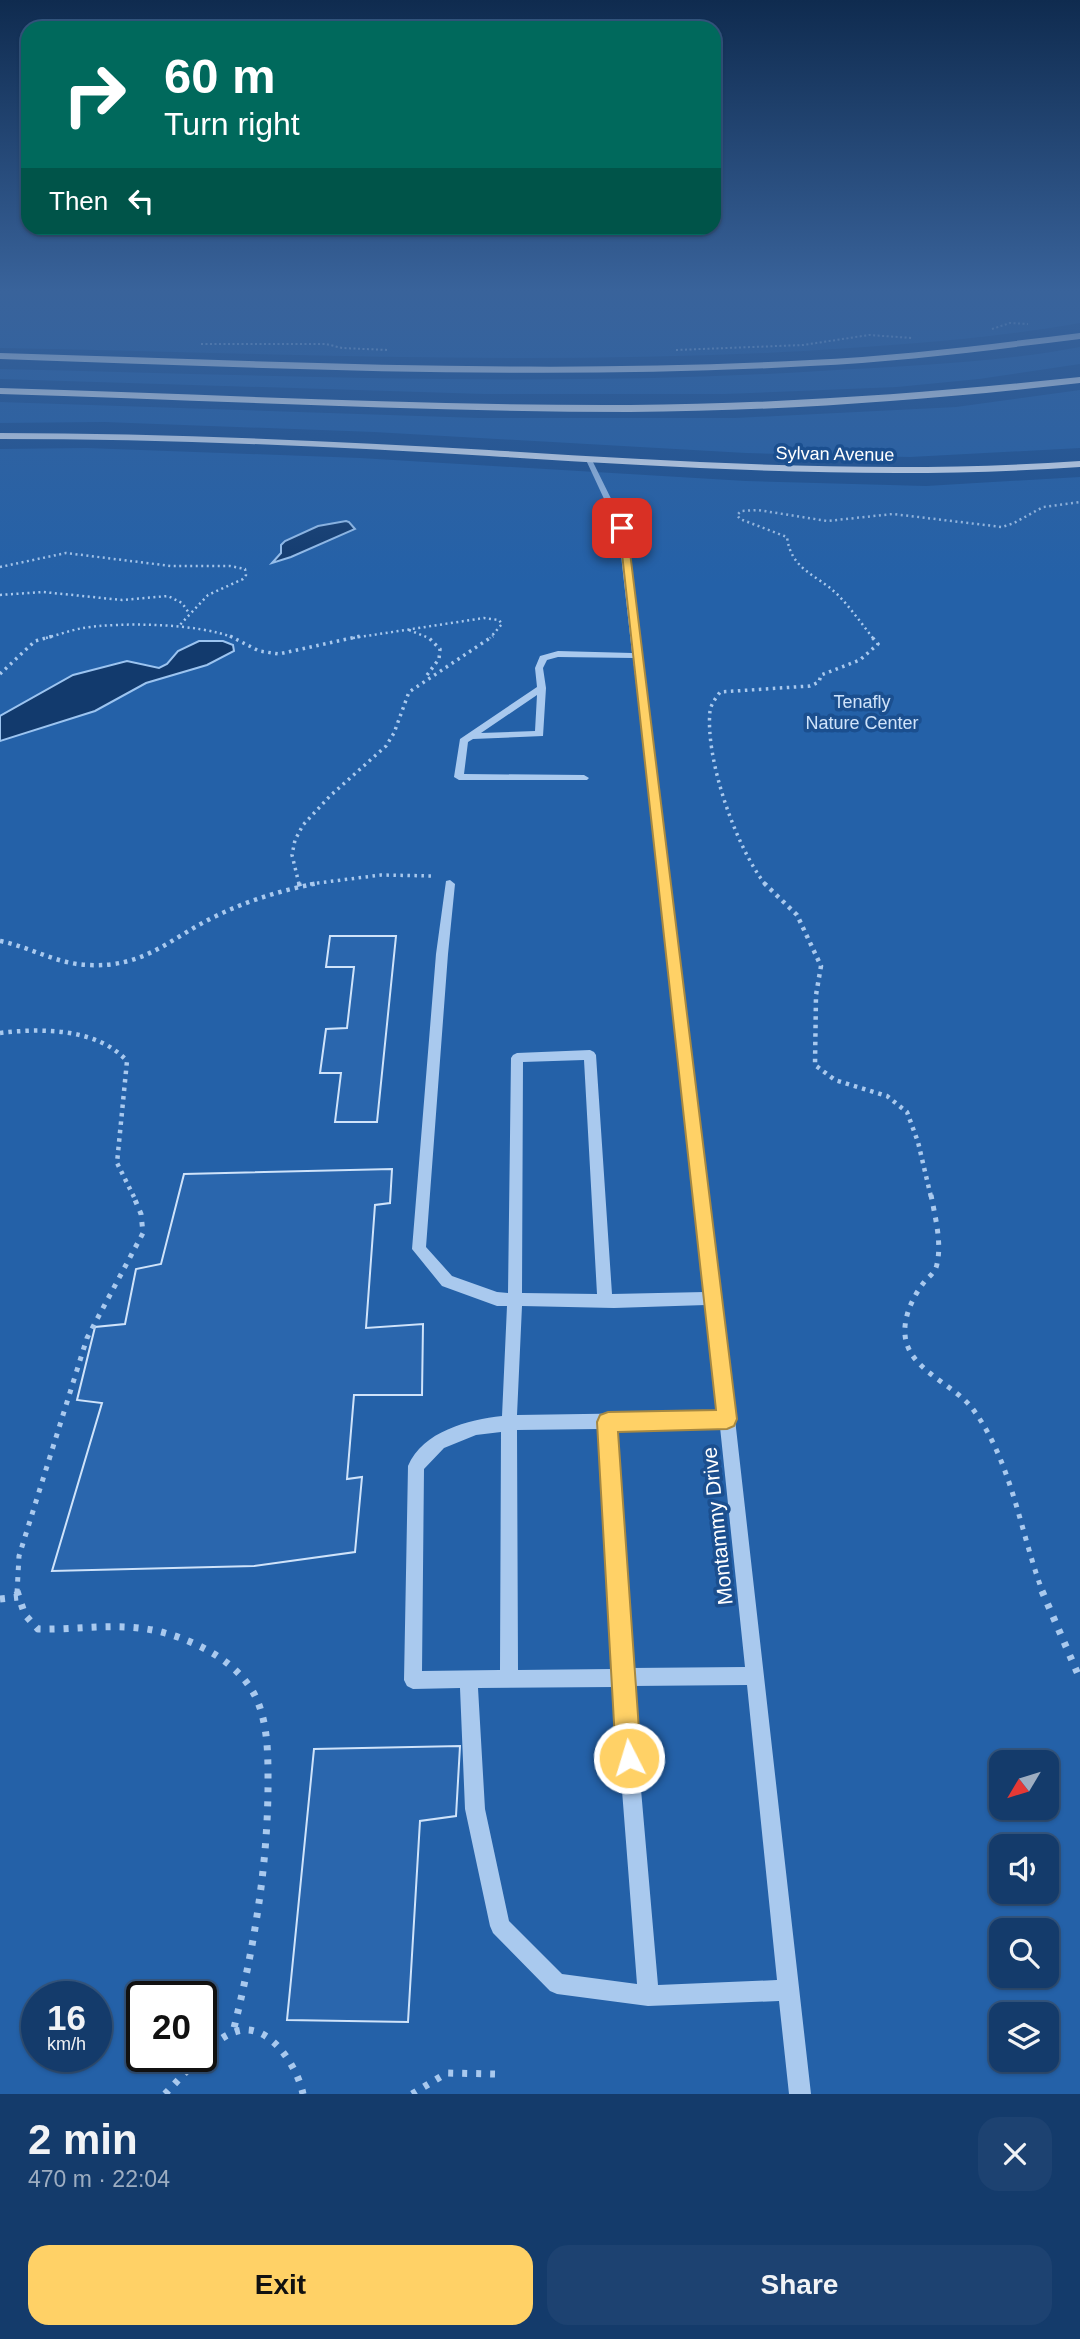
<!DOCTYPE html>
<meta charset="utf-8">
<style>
body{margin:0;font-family:Helvetica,sans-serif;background:#1d4271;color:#f1f3f6;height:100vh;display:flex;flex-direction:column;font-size:26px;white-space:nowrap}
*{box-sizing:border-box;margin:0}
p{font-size:23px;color:#9dadc1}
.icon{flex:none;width:38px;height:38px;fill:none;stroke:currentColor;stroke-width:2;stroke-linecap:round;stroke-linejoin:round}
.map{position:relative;height:2094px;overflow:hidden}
.sheet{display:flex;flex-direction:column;background:#143b6b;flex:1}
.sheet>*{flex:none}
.top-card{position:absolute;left:21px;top:21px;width:700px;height:214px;border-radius:21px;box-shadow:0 2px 5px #0004,0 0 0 2px #33557e;background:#00695c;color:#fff;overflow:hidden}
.needle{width:46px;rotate:232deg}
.fabs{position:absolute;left:989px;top:1750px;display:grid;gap:14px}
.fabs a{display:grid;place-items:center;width:70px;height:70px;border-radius:14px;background:#143b6b;box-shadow:0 2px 5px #0004,0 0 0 2px #33557e;font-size:35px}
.speed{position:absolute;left:21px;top:1981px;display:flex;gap:14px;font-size:35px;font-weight:700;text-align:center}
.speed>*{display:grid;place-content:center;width:91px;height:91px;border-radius:50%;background:#143b6b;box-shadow:0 2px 5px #0004,0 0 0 2px #33557e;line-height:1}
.speed small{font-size:18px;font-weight:400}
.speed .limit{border:4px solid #111;border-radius:10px;background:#fff;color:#111}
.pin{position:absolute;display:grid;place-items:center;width:60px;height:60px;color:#fff;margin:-30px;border-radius:14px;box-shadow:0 4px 10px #0006}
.me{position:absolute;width:77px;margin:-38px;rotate:355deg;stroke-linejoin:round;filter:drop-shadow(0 0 5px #0008)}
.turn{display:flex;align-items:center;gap:24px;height:147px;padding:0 28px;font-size:32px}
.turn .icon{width:91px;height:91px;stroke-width:2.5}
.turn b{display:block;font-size:49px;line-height:60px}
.then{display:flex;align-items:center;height:66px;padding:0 28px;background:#0003;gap:14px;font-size:26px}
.round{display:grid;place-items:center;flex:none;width:74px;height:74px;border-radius:21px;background:#1d4271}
.head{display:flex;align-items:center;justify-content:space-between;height:119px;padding:0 28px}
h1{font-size:42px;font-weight:800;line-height:52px}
.action{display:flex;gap:14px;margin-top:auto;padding:14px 28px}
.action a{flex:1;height:80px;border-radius:21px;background:#ffd166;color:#111;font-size:28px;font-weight:800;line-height:80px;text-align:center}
.action a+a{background:#1d4271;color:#f1f3f6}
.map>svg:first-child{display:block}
</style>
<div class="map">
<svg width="1080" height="2094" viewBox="0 0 1080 2094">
<rect width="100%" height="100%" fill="#1b4f8f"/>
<path fill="#2461a8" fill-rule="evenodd" d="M 0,289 L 1080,289 L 1080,323 C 989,339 897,345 804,351 C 537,366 268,353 0,348 Z
M 1080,347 L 1080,364 L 979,379 L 897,387 L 725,394 L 484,394 L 0,379 L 0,369 C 273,375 547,388 820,371 C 907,366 995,363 1080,347 Z
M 1080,390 L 1080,448 L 910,457 L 746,453 L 374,432 L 104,422 L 0,423 L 0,402 L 479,418 L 735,418 L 956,407 Z
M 87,448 L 360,458 L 746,481 L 926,486 L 1080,477 L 1080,2094 L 0,2094 L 0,449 ZM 1001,1762 L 1046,1762 L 1046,1808 L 1001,1808 ZM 1001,1846 L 1046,1846 L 1046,1892 L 1001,1892 ZM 1001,1930 L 1046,1930 L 1046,1976 L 1001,1976 ZM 37,1997 L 96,1997 L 96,2056 L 37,2056 ZM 142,1997 L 201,1997 L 201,2056 L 142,2056 ZM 1001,2014 L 1046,2014 L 1046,2060 L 1001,2060 Z"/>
<path fill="#123a6d" stroke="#9cc4f0" stroke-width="2" d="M 346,521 L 349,522 L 355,529 L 291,557 L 272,563 L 281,553 L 281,545 L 285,541 L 318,526 Z
M 199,641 L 223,641 L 233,645 L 234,651 L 207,665 L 146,683 L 95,711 L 0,741 L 0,716 L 73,675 L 127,661 L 159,668 L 167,664 L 178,651 Z"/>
<path fill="#2a66ad" stroke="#cfe3fa" stroke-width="2" d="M 330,936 L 396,936 L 377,1122 L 335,1122 L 341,1073 L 320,1073 L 326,1029 L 347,1028 L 354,967 L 326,967 Z
M 392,1169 L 390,1203 L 375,1205 L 366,1328 L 423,1324 L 422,1395 L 354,1395 L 347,1479 L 362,1477 L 355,1552 L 254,1566 L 52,1571 L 102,1403 L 77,1400 L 95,1327 L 125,1324 L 136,1269 L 161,1264 L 184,1174 Z
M 460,1746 L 456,1816 L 420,1821 L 408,2022 L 287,2020 L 314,1749 Z"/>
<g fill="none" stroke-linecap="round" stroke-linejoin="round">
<path stroke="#a9c9ee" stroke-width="2" stroke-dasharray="2 2.5" stroke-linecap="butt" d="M 992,329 L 1010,323 L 1028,324
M 201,344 L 326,344 L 342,348 L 388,350
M 676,350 L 803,345 L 869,335 L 912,338"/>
<path stroke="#a9c9ee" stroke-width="2.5" stroke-dasharray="2 3.5" stroke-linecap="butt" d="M 0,567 L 66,553 L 171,566 L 230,566 L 245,569 L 246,575 L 243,579 L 208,595 L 178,627
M 0,595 L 43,592 L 122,600 L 168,596 L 182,603 L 189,613
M 409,630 L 429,638
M 46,638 C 58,635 71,630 83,628 C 120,622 199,623 234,638
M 353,638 L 484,618 L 499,620 L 502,624 L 490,638
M 873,638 C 861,623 850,607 837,594 C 816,574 791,570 787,537 L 740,519 L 737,515 L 741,511 L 758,510 L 827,521 L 893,514 L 1002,527 L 1014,523 L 1043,507 L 1080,502"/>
<path stroke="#a9c9ee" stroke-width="3.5" stroke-dasharray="2.5 4.5" stroke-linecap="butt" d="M 230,636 L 259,651 L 279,654 L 361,636
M 0,674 L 35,641 L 53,636
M 427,675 L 439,659 L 440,649 L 427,636
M 299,884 L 292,855 L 295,840 L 303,825 L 330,796 L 386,746 L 394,733 L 409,692 L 493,636
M 310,884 L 381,875 L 435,876
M 765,884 C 736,847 705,759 710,711 C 711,704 716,698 720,692 L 810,686 L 819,682 L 821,675 L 860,660 L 878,644 L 871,636"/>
<path stroke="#a9c9ee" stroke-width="4.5" stroke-dasharray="3.5 5" stroke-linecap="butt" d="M 299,883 L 300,887
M 764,883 L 797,915 L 821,966 L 816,995 L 815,1065 L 835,1080 L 887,1096 L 907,1112 L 918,1142 L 931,1197
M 0,941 C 30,947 57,964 88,965 C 145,968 170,938 216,916 C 249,900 283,890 318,883
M 0,1033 C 42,1028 97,1028 127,1061 L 117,1163 L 134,1197"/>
<path stroke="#a9c9ee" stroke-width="5" stroke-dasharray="4.5 7" stroke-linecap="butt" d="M 931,1195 C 935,1216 942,1243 937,1264 C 936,1271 930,1276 925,1281 C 913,1296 901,1320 906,1341 C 913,1371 954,1385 972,1408 C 1012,1461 1020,1532 1043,1593
M 17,1593 L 19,1556 L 87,1338 L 143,1233 L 141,1214 L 133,1195"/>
<path stroke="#a9c9ee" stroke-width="7" stroke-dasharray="5 9" stroke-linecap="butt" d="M 17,1591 L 25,1615 L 38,1629 C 80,1630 124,1621 165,1633 C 201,1643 242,1665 257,1700 C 269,1728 268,1761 268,1790 C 267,1872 253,1952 233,2032
M 1042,1591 L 1080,1679
M 0,1599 L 18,1597
M 201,2056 C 213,2045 226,2032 243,2030 C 273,2027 298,2069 303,2094
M 165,2094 L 201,2056
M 412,2094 L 447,2073 L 495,2074"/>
<path fill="#a9c9ee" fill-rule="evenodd" d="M 589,458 L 592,460 L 626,529 L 735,1419 L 811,2094 L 789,2094 L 779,2001 L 648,2006 L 557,1994 L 550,1991 L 493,1933 L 490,1926 L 465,1809 L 460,1688 L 413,1689 L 407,1686 L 404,1680 L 408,1466 C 423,1431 468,1420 502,1416 L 507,1306 L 497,1306 L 442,1286 L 412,1249 L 436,954 L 446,881 L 450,880 L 455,884 L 448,954 L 426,1247 L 452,1276 L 497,1292 L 508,1293 L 511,1058 L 513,1055 L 517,1053 L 590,1050 L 594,1052 L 596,1055 L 612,1294 L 705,1292 L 633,658 L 558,657 L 547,660 L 543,668 L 546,688 L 543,736 L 473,739 L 468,742 L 464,774 L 584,775 L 589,778 L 587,780 L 459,780 L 454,777 L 460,739 L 537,687 L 535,668 L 540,656 L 558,651 L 632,653 L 618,529 L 586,460 ZM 537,695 L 535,731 L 481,733 ZM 584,1060 L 597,1294 L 522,1293 L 523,1062 ZM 706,1305 L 718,1412 L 517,1415 L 522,1306 L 614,1308 ZM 720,1427 L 745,1667 L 630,1668 L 616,1429 ZM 600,1429 L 612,1669 L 518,1670 L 517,1430 ZM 501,1432 L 500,1670 L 422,1671 L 424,1469 L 444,1448 L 476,1435 ZM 747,1685 L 777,1980 L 658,1985 L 632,1686 ZM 614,1687 L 637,1984 L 562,1974 L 509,1921 L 485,1809 L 478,1688 Z"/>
<path fill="#f0f6ff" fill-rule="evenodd" d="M 0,433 C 163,433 326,441 489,450 C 686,462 882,475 1080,461 L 1080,467 C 882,481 686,468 489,456 C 326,446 163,439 0,439 Z"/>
<path fill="#fff" fill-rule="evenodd" d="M 1080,333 L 1080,339 C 990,350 900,362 810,366 C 540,381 270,368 0,359 L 0,353 C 270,361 540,375 810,360 C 900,356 990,344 1080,333 Z
M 1080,377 L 1080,383 C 931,400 781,411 630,412 C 420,412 210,400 0,394 L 0,388 C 210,394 420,406 630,405 C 781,404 931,393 1080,377 Z"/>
</g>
<linearGradient id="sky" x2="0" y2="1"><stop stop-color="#0f2b4f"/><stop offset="0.5" stop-color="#39639b"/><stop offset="1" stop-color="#39639b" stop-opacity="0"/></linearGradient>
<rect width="1080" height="582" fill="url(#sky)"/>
<path fill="#ffd166" stroke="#a68842" stroke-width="2" d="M 619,526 L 627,528 L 737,1419 L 734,1426 L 727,1429 L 618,1432 L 641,1758 L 637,1767 L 629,1770 L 620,1767 L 616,1758 L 597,1422 L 600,1415 L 608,1412 L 716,1410 Z"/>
<g text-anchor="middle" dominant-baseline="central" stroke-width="7" stroke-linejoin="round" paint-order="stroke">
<g font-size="18" fill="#fff" stroke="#1b4f8f">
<text transform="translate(835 454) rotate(1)">Sylvan Avenue</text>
</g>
<g font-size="18" fill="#cfe3fa" stroke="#1b4f8f">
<text x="862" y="702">Tenafly<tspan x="862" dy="21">Nature Center</tspan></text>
</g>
<g font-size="21" fill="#fff" stroke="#1b4f8f">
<text transform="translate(717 1526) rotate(-96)">Montammy Drive</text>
</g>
</g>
</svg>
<div class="fabs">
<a><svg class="needle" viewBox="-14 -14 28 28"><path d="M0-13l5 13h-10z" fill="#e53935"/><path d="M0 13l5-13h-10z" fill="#9dadc1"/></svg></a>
<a><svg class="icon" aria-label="sound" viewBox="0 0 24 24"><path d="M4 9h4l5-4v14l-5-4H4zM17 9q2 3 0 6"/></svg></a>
<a><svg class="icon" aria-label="search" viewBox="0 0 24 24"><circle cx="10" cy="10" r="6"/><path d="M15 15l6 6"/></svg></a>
<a><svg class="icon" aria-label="layers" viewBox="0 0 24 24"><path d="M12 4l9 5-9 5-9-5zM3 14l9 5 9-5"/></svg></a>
</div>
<div class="speed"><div>16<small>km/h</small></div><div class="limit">20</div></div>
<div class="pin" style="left:622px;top:528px;background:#d93025"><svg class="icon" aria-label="arrive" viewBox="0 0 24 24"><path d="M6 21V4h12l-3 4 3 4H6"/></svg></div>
<svg class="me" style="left:629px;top:1758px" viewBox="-20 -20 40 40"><circle r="17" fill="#ffd166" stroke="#fff" stroke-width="3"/><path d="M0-11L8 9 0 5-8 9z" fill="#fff"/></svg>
<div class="top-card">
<div class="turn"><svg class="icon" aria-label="right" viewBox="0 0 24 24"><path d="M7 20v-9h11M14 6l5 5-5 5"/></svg><div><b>60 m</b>Turn right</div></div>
<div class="then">Then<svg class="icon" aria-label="left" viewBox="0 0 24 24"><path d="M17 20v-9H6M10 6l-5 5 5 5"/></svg></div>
</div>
</div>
<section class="sheet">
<div class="head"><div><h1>2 min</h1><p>470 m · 22:04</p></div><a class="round"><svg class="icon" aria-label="close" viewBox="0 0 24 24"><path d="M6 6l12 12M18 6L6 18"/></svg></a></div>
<div class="action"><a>Exit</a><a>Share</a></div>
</section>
